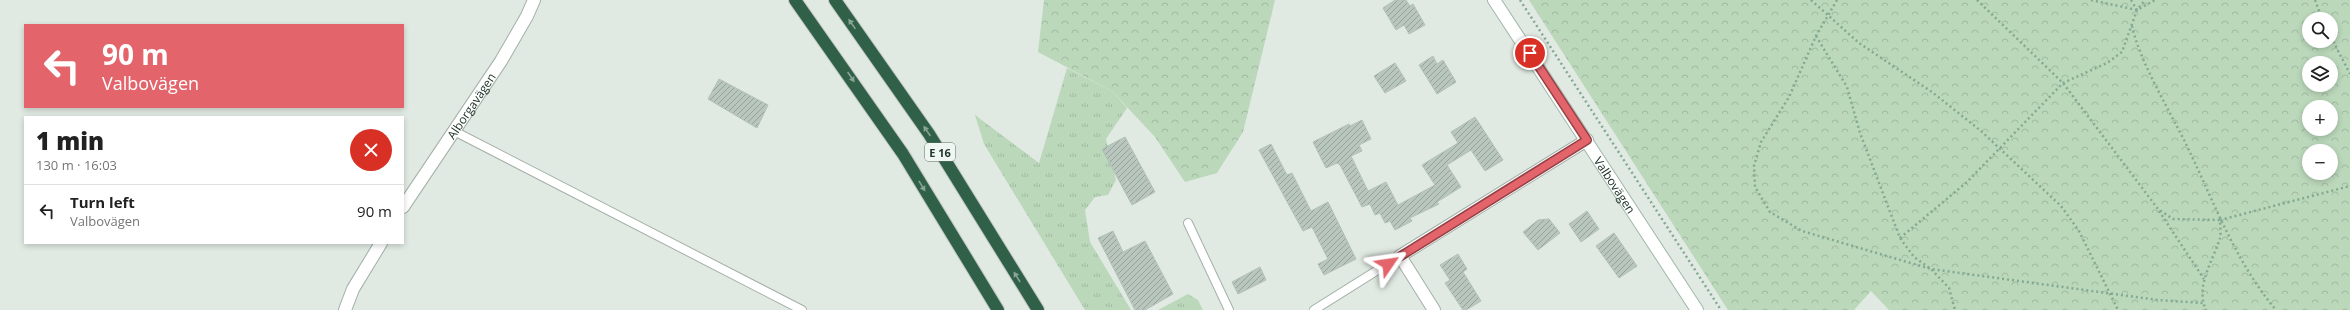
<!DOCTYPE html>
<meta charset="utf-8">
<style>
body{margin:0;font-family:"Open Sans",sans-serif;background:#f6f6f6;color:#222;height:100vh;display:flex;flex-direction:column;font-size:15px;white-space:nowrap}
*{box-sizing:border-box;margin:0}
p{font-size:13px;color:#767676}
.icon{flex:none;width:22px;height:22px;fill:none;stroke:currentColor;stroke-width:2;stroke-linecap:round;stroke-linejoin:round}
.map{position:relative;flex:1;overflow:hidden}
.side{position:absolute;left:24px;top:116px;width:380px;height:128px;display:flex;flex-direction:column;background:#fff;border-radius:0px;box-shadow:0 2px 6px #0003}
.side>*{flex:none}
.guide{position:absolute;left:24px;top:24px;width:380px;height:84px;border-radius:0px;box-shadow:0 2px 6px #0003;background:#e3646a;color:#fff;overflow:hidden}
.tools{position:absolute;left:2302px;top:12px;display:grid;gap:8px}
.tools a{display:grid;place-items:center;width:36px;height:36px;border-radius:50%;background:#fff;box-shadow:0 2px 6px #0003;font-size:20px}
.pin{position:absolute;display:grid;place-items:center;width:34px;height:34px;color:#fff;margin:-17px;border:2px solid #fff;border-radius:50%;box-shadow:0 1px 4px #0007}
.me{position:absolute;width:44px;margin:-22px;rotate:58deg;stroke-linejoin:round;filter:drop-shadow(0 0 3px #0008)}
.turn{display:flex;align-items:center;gap:14px;height:84px;padding:0 12px;font-size:18px}
.turn .icon{width:52px;height:52px;stroke-width:2.5}
.turn b{display:block;font-size:28px;line-height:34px}
.round{display:grid;place-items:center;flex:none;width:42px;height:42px;border-radius:21px;background:#f6f6f6}
.headline{display:flex;align-items:center;justify-content:space-between;height:68px;padding:0 12px}
h1{font-size:24px;font-weight:800;line-height:30px}
ul{padding:0;list-style:none}
li{display:flex;align-items:center;gap:12px;height:52px;padding:0 12px;border-top:1px solid #e0e0e0}
li div{flex:1}
li b{display:block;font-size:15px}
li em{font-style:normal}
.map>svg:first-child{display:block}
</style>
<div class="map">
<svg width="2350" height="310" viewBox="0 0 2350 310">
<defs>
<pattern id="grass-tufts" width="24" height="20" patternUnits="userSpaceOnUse"><rect width="24" height="20" fill="#bbd8bb"/><path d="M3 7l-1-3M5 7V3M7 7l1-3M15 17l-1-3M17 17v-4M19 17l1-3" fill="none" stroke="#a0baa1"/></pattern>
<pattern id="forest-crowns" width="20" height="18" patternUnits="userSpaceOnUse"><rect width="20" height="18" fill="#bbd8bb"/><path d="M2 6a3 3 0 1 1 6 0M12 15a3 3 0 1 1 6 0" fill="none" stroke="#a0baa1"/></pattern>
<pattern id="building-hatch" width="6" height="6" patternUnits="userSpaceOnUse"><rect width="6" height="6" fill="#b8c6bd"/><path d="M-1 1l2-2M0 6l6-6M5 7l2-2" fill="none" stroke="#95a29a"/></pattern>
</defs>
<rect width="100%" height="100%" fill="#e0e9e2"/>
<path fill="url(#grass-tufts)" d="M 1067,68 L 1112,91 L 1127,108 L 1106,139 L 1116,180 L 1108,195 L 1095,197 L 1085,210 L 1090,242 L 1131,310 L 1085,310 L 984,144 L 975,115 L 1039,163 Z
M 1188,294 L 1198,300 L 1203,310 L 1158,310 Z"/>
<path fill="url(#forest-crowns)" fill-rule="evenodd" d="M 1044,0 L 1275,0 L 1243,132 L 1217,173 L 1185,182 L 1155,137 L 1112,91 L 1038,52 Z
M 1529,0 L 2350,0 L 2350,310 L 1889,310 L 1871,291 L 1854,310 L 1728,310 ZM 2309,19 L 2331,19 L 2331,41 L 2309,41 ZM 2309,63 L 2331,63 L 2331,85 L 2309,85 ZM 2309,107 L 2331,107 L 2331,129 L 2309,129 ZM 2309,151 L 2331,151 L 2331,173 L 2309,173 Z"/>
<path fill="url(#building-hatch)" stroke="#b3c2b7" d="M 1395,0 L 1406,0 L 1410,6 L 1413,4 L 1425,25 L 1409,34 L 1404,25 L 1396,30 L 1383,8 Z
M 1433,56 L 1437,64 L 1443,60 L 1456,82 L 1437,94 L 1419,65 Z
M 1395,63 L 1406,81 L 1385,93 L 1374,76 Z
M 719,79 L 768,105 L 757,128 L 708,99 Z
M 1475,117 L 1503,160 L 1485,171 L 1471,150 L 1447,165 L 1461,187 L 1437,202 L 1439,204 L 1410,218 L 1412,221 L 1395,230 L 1390,221 L 1385,223 L 1380,213 L 1375,215 L 1370,204 L 1362,207 L 1340,165 L 1337,163 L 1326,168 L 1313,142 L 1349,124 L 1350,126 L 1362,120 L 1371,139 L 1359,145 L 1362,151 L 1351,156 L 1368,191 L 1386,182 L 1398,205 L 1435,185 L 1422,165 L 1458,143 L 1451,132 Z
M 1125,137 L 1155,192 L 1132,205 L 1102,149 Z
M 1271,144 L 1287,175 L 1292,173 L 1311,211 L 1328,202 L 1356,259 L 1324,275 L 1318,264 L 1328,259 L 1312,227 L 1303,231 L 1259,150 Z
M 1587,211 L 1599,229 L 1581,242 L 1569,224 Z
M 1549,219 L 1560,233 L 1538,250 L 1523,232 L 1538,220 Z
M 1113,231 L 1123,252 L 1145,241 L 1173,294 L 1145,310 L 1135,310 L 1098,238 Z
M 1614,233 L 1637,266 L 1619,278 L 1596,246 Z
M 1458,254 L 1467,269 L 1463,272 L 1481,301 L 1466,310 L 1463,310 L 1445,283 L 1450,280 L 1440,265 Z
M 1260,267 L 1266,280 L 1238,294 L 1232,282 Z"/>
<g fill="none" stroke-linecap="round" stroke-linejoin="round">
<g stroke="#a3b0a8" stroke-width="10">
<path id="service" d="M 454,131 L 802,310
M 1188,223 L 1229,310
M 1314,310 L 1400,256"/>
</g>
<g stroke="#a3b0a8" stroke-width="14">
<g id="minor">
<path id="s1" d="M 403,207 L 501,61 L 527,16 L 534,0"/>
<path d="M 345,310 L 353,289 L 381,243"/>
<path d="M 1434,310 L 1400,256 L 1587,140"/>
</g>
</g>
<g stroke="#a2b7aa" stroke-width="14">
<g id="secondary">
<path id="s2" d="M 1494,0 L 1697,310"/>
</g>
</g>
<g stroke="#c1c7c4" stroke-width="14">
<path id="motorway" d="M 795,0 L 903,154 L 998,310
M 835,0 L 929,134 L 1038,310"/>
</g>
<path stroke="#83a992" stroke-width="2.5" stroke-dasharray="2 3" stroke-linecap="butt" d="M 1520,0 L 1721,310
M 1811,0 L 1859,43 L 1932,92 L 1981,131 L 2061,206 L 2079,231 L 2118,310
M 1837,0 L 1816,36 L 1789,97 L 1761,142 L 1754,166 L 1755,187 L 1770,212 L 1802,231 L 1931,269 L 2158,300 L 2203,303
M 1977,0 L 2063,83 L 2158,209 L 2173,219 L 2220,220 C 2220,226 2221,233 2220,238 C 2213,261 2195,286 2206,310
M 2091,0 L 2137,10 L 2155,0
M 2131,0 L 2137,10
M 2315,0 L 2322,19
M 2132,26 C 2140,62 2168,108 2185,142 C 2213,199 2234,260 2276,310
M 1816,36 L 1847,87 L 1860,133 L 1900,238 L 1914,257 L 1931,269 L 1949,288 L 1955,310
M 2331,37 L 2350,74
M 2159,211 L 2204,279
M 2220,220 L 2350,186
M 1900,238 L 1967,182 L 2063,83 L 2107,63 L 2122,52 L 2137,10 L 2145,0"/>
<use href="#service" stroke="#fff" stroke-width="8"/>
<use href="#minor" stroke="#fff" stroke-width="12"/>
<use href="#secondary" stroke="#fff" stroke-width="12"/>
<use href="#motorway" stroke="#316049" stroke-width="12"/>
</g>
<defs><path id="oneway-solid" d="M-6-.8H1V-3.2L6.5 0L1 3.2V.8H-6Z"/></defs>
<g fill="#87a495">
<use href="#oneway-solid" transform="translate(852 24) rotate(-125)"/>
<use href="#oneway-solid" transform="translate(851 77) rotate(56)"/>
<use href="#oneway-solid" transform="translate(927 131) rotate(-124)"/>
<use href="#oneway-solid" transform="translate(922 186) rotate(59)"/>
<use href="#oneway-solid" transform="translate(1017 277) rotate(-122)"/>
</g>
<g fill="none" stroke-linecap="round" stroke-linejoin="round">
<g stroke="#944145" stroke-width="10">
<path id="route" d="M 1388,264 L 1587,140 L 1530,53"/>
</g>
<use href="#route" stroke="#e3646a" stroke-width="7"/>
</g>
<g text-anchor="middle" dominant-baseline="central" stroke-width="4" stroke-linejoin="round" paint-order="stroke">
<rect fill="#f0f6f1" stroke="#607067" stroke-width="1" x="925" y="143" width="30" height="18" rx="3"/>
<g font-size="11" font-weight="bold" fill="#22372c">
<text x="940" y="152">E 16</text>
</g>
<g font-size="12" fill="#22372c" stroke="#f0f6f1">
<text stroke="none"><textPath href="#s1" startOffset="122">Alborgavägen</textPath></text>
<text stroke="none"><textPath href="#s2" startOffset="221">Valbovägen</textPath></text>
</g>
</g>
</svg>
<div class="tools">
<a><svg class="icon" aria-label="search" viewBox="0 0 24 24"><circle cx="10" cy="10" r="6"/><path d="M15 15l6 6"/></svg></a>
<a><svg class="icon" aria-label="layers" viewBox="0 0 24 24"><path d="M12 4l9 5-9 5-9-5zM3 14l9 5 9-5"/></svg></a>
<a>+</a>
<a>−</a>
</div>
<div class="pin" style="left:1530px;top:53px;background:#d93025"><svg class="icon" aria-label="arrive" viewBox="0 0 24 24"><path d="M6 21V4h12l-3 4 3 4H6"/></svg></div>
<svg class="me" style="left:1388px;top:264px" viewBox="-20 -20 40 40"><path d="M0-17L14 15 0 8-14 15z" fill="#e3646a" stroke="#fff" stroke-width="4"/></svg>
<div class="guide">
<div class="turn"><svg class="icon" aria-label="left" viewBox="0 0 24 24"><path d="M17 20v-9H6M10 6l-5 5 5 5"/></svg><div><b>90 m</b>Valbovägen</div></div>
</div>
<section class="side">
<div class="headline"><div><h1>1 min</h1><p>130 m · 16:03</p></div><a class="round" style="background:#d93025;color:#fff"><svg class="icon" aria-label="close" viewBox="0 0 24 24"><path d="M6 6l12 12M18 6L6 18"/></svg></a></div>
<ul>
<li><svg class="icon" aria-label="left" viewBox="0 0 24 24"><path d="M17 20v-9H6M10 6l-5 5 5 5"/></svg><div><b>Turn left</b><p>Valbovägen</p></div><em>90 m</em></li>
</ul>
</section>
</div>
